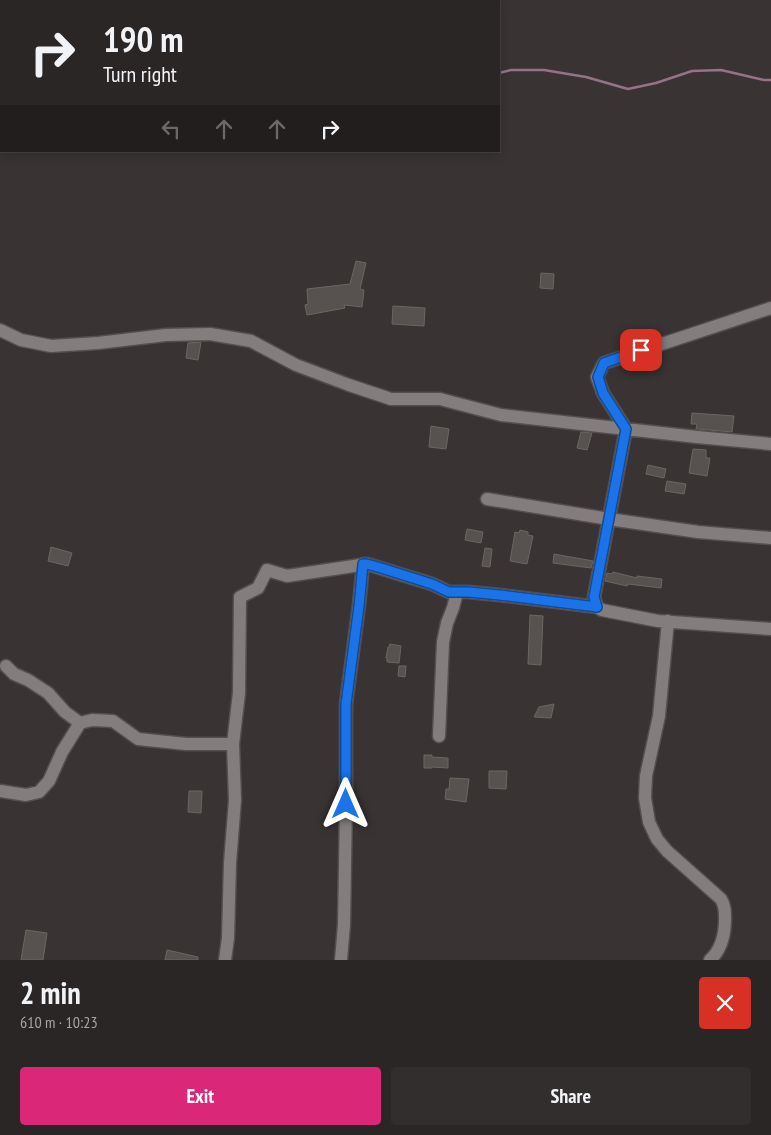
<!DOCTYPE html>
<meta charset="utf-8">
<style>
body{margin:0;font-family:"PT Sans Narrow",sans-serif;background:#332e2e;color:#f1f3f6;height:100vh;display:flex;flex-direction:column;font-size:19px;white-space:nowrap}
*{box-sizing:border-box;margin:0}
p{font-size:16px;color:#a6a5a7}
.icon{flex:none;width:28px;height:28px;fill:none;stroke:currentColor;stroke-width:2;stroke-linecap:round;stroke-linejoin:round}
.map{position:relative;height:960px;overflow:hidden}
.sheet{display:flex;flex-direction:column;background:#2b2626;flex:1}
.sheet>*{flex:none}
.hud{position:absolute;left:0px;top:0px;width:500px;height:152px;box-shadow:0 2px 12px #0003,0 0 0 1px #474343;background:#2b2626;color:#f1f3f6;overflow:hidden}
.pin{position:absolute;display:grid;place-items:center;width:42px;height:42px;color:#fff;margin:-21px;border-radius:10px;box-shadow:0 2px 8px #0006}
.me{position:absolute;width:55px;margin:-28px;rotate:0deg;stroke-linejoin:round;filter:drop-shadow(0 0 4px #0008)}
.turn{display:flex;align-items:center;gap:18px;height:105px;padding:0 20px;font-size:22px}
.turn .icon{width:65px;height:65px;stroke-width:2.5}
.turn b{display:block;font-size:35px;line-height:42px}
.lanes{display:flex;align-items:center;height:48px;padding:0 20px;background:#0003;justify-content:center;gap:25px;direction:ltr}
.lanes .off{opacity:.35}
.round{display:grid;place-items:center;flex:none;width:52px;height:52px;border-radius:5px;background:#332e2e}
.summary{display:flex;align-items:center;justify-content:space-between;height:85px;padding:0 20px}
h1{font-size:30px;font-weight:700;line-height:38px}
.button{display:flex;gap:10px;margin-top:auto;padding:10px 20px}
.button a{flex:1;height:58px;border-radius:5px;background:#db2777;color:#fff;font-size:20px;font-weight:700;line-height:58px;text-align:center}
.button a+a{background:#332e2e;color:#f1f3f6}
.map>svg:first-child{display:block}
</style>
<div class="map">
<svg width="771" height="960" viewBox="0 0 771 960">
<rect width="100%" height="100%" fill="#393333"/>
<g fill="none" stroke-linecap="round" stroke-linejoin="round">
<path stroke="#967289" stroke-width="2.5" d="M 259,0 L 259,1
M 499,73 L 511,70 L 544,70 L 586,77 L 628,89 L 656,83 L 692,71 L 721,70 L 764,80 L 771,80"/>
</g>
<path fill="#57524f" stroke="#6c6663" d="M 356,261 L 366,263 L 360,289 L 364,290 L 362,307 L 344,305 L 345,308 L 307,315 L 305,305 L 308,304 L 307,289 L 350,284 Z
M 541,273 L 554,274 L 553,289 L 540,288 Z
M 393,306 L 425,308 L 424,326 L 392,324 Z
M 201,342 L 198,360 L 186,358 L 188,343 Z
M 692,413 L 734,416 L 732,432 L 696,429 L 697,424 L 691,424 Z
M 431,426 L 449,429 L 446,449 L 429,447 Z
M 581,432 L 592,433 L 587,450 L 577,448 Z
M 693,449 L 706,450 L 706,458 L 710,458 L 707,476 L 689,473 Z
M 648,465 L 666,469 L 664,478 L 646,474 Z
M 667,481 L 686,484 L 684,494 L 665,491 Z
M 467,529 L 483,532 L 481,543 L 465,540 Z
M 520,530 L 528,532 L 528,535 L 533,536 L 527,564 L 510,561 L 515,532 L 519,533 Z
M 51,547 L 72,553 L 68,566 L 48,561 Z
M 485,548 L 492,549 L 490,567 L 482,566 Z
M 554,554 L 593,561 L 591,568 L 553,563 Z
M 613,572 L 637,578 L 637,576 L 662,579 L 661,588 L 628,584 L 627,586 L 605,581 L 607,573 L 612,574 Z
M 530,615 L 543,616 L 541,665 L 528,664 Z
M 390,644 L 401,646 L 399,663 L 387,662 L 387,658 L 386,658 L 388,647 L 389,647 Z
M 399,666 L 406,666 L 405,677 L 398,676 Z
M 554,704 L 551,718 L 534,717 L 539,707 Z
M 424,755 L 432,755 L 432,757 L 448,758 L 448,768 L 432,767 L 432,768 L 424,768 Z
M 489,771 L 507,771 L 506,789 L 489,788 Z
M 450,778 L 469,779 L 466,802 L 445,799 L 446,789 L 449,789 Z
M 189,791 L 202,791 L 201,813 L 188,812 Z
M 26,930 L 47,933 L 43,960 L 21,960 Z
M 167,950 L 198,957 L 198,960 L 165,960 Z"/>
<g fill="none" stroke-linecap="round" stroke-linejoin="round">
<g stroke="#534f4f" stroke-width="15">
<path id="minor" d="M 771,308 L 604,363 L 597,377 L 603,393 L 626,429 L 594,597 L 597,607 L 602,610 L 658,621 L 771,629
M 0,330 L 21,340 L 51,346 L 98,343 L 166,335 L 210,334 L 251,341 L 296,365 L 349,385 L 391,399 L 440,399 L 501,415 L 697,437 L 771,444
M 487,499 L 609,519 L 698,532 L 771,538
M 668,621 L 659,716 L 646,776 L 645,798 L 649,822 L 657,839 L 667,851 L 721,899 C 725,906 725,911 725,919 C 725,935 722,949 710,960
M 6,666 L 14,674 L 28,680 L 48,693 L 65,712 L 80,723
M 439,736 L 443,642 L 447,623 L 453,608 L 457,592
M 0,791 L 26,795 L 39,792 L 49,781 L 62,752 L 80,723 L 92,720 L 113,721 L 138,739 L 186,744 L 233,744
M 225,960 L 228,938 L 230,863 L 235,800 L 233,744 L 239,693 L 240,597 L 258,588 L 267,570 L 287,576 L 367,564 L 432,584 L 449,592 L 468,592 L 500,595 L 597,607
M 341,960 L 344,925 L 346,804 L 346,704 L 359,605 L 363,564"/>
</g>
<use href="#minor" stroke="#847d7d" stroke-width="12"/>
</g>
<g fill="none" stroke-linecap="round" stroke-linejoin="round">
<g stroke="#114b97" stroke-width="12">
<path id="route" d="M 346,804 L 346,704 L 359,606 L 363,564 L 367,564 L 381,568 L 432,584 L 449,592 L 468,592 L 500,595 L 597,607 L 594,597 L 626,429 L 603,393 L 598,377 L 604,363 L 641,350"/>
</g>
<use href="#route" stroke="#1a73e8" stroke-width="9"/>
</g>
</svg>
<div class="pin" style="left:641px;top:350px;background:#d93025"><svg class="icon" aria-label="arrive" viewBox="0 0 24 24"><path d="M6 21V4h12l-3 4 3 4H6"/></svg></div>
<svg class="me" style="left:346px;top:804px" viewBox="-20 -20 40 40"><path d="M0-17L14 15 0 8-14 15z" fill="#1a73e8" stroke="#fff" stroke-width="4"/></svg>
<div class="hud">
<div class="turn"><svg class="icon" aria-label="right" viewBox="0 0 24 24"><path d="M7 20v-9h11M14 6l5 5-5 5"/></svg><div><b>190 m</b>Turn right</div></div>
<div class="lanes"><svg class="icon off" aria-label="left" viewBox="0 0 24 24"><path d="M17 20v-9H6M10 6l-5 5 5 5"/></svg><svg class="icon off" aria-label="ahead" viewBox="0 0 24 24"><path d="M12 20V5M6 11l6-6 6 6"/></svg><svg class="icon off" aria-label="ahead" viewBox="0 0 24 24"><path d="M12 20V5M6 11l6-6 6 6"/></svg><svg class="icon" aria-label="right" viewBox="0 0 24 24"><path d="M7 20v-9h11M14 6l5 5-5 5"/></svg></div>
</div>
</div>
<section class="sheet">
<div class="summary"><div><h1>2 min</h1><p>610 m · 10:23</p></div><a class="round" style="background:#d93025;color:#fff"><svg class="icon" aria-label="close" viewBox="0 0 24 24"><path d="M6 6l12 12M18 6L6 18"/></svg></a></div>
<div class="button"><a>Exit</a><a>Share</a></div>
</section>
